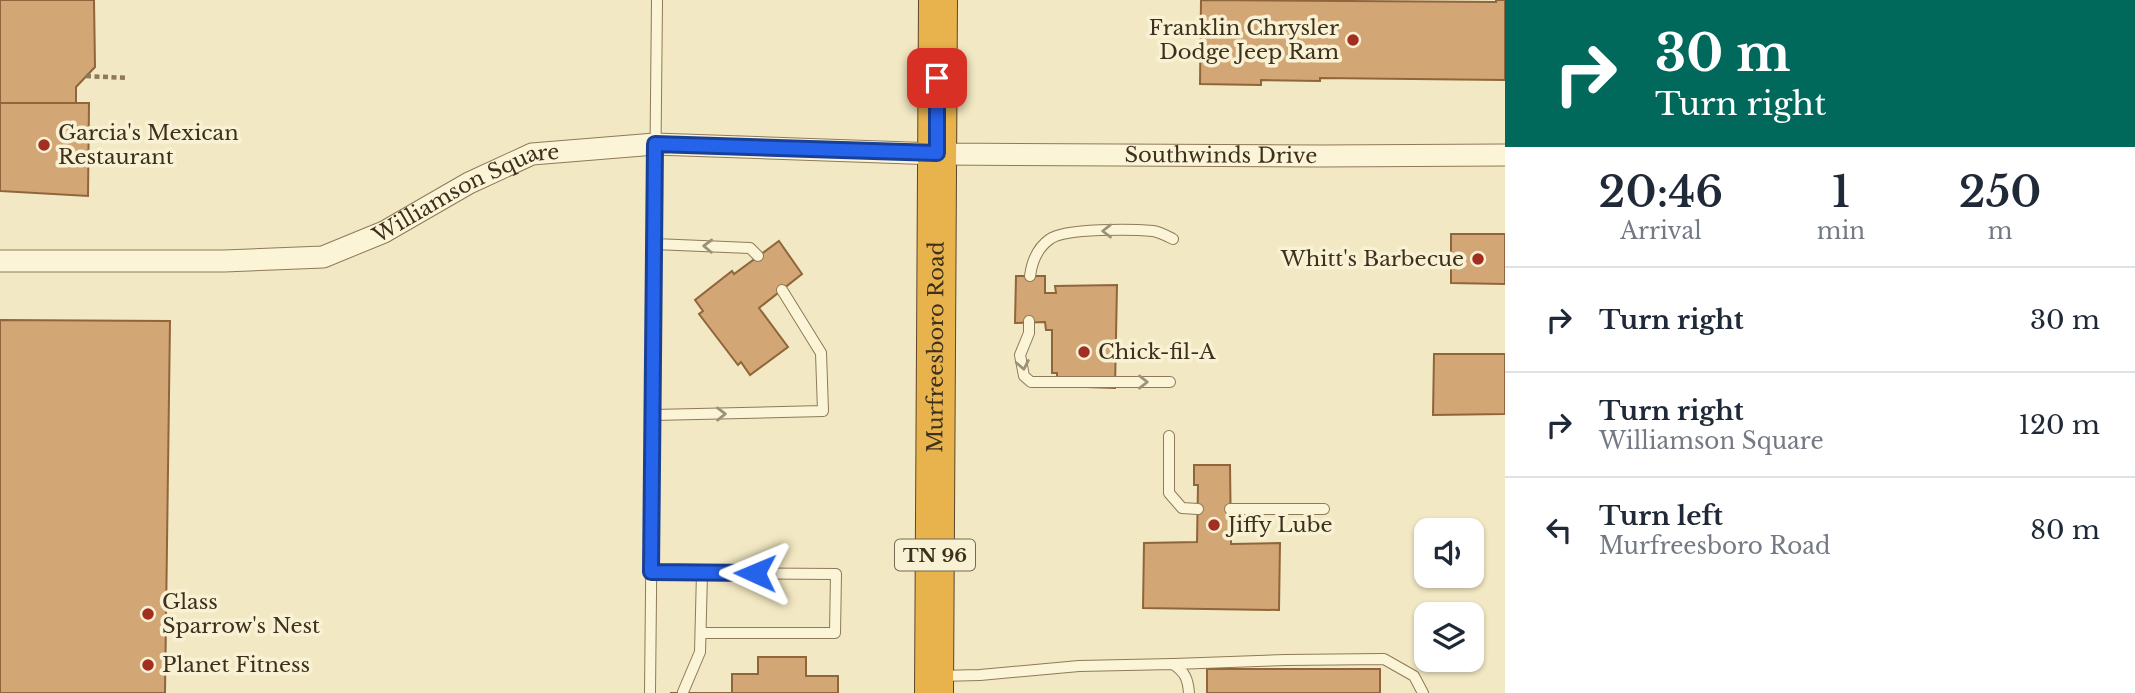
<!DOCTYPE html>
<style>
body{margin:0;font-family:"Libre Baskerville",serif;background:#f6f6f7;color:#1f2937;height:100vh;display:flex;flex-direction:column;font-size:26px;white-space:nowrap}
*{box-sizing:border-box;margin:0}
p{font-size:23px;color:#747a83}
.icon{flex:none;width:38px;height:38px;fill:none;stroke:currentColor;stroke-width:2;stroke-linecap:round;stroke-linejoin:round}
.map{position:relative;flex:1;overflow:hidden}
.sheet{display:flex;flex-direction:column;background:#fff;width:630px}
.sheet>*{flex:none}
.guide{background:#00695c;color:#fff;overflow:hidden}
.tools{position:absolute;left:1414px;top:518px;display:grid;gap:14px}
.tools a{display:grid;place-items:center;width:70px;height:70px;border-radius:14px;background:#fff;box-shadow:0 2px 5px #0004;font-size:35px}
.pin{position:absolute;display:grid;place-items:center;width:60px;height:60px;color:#fff;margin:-30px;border-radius:14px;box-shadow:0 4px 10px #0006}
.me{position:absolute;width:77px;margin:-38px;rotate:271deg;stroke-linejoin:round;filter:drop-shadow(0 0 5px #0008)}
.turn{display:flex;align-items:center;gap:24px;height:147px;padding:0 35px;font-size:32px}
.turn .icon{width:91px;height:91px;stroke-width:2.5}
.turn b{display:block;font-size:49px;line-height:60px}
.eta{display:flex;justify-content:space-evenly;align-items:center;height:119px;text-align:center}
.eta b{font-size:42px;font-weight:600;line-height:49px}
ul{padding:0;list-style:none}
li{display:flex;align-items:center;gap:21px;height:105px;padding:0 35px;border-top:2px solid #e0e1e3}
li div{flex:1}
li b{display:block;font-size:26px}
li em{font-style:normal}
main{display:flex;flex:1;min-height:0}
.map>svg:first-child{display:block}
</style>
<main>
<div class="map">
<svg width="1505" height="693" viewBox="0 0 1505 693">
<rect width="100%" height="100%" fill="#f2e8c3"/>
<path fill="#d3a676" stroke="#8f653b" stroke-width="2" d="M 0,0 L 94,0 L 95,67 L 76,87 L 76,103 L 0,103 Z
M 1201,0 L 1496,2 L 1496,0 L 1505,0 L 1505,80 L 1320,78 L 1320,81 L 1261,80 L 1261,85 L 1200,84 Z
M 0,103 L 89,103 L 88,196 L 0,191 Z
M 1451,234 L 1505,234 L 1505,284 L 1451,283 Z
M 779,241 L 802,274 L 759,308 L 788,347 L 750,375 L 741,362 L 738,365 L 699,314 L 703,311 L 695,300 L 732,271 L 734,274 Z
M 1016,276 L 1045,276 L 1045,293 L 1056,293 L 1055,286 L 1117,285 L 1115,388 L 1057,386 L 1057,373 L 1052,373 L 1052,330 L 1046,330 L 1045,322 L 1015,323 Z
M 0,320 L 170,321 L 165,693 L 0,693 Z
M 1434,354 L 1505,354 L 1505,414 L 1433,415 Z
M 1194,465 L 1230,465 L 1231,544 L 1280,543 L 1279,610 L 1143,608 L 1144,543 L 1197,542 L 1198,485 L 1194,485 Z
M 758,657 L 806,657 L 806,676 L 838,676 L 838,693 L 670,693 L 732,693 L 732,674 L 758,674 Z
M 1207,669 L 1380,669 L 1380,693 L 1207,693 Z"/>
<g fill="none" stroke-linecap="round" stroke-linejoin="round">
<g stroke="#8e7a58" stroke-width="12">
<path id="lane" d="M 654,244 L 750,248 L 758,256
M 1030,276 C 1032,261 1037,248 1050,239 C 1065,228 1133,229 1153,231 C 1160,232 1167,236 1173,239
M 1029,321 L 1029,333 L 1020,355 L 1024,376 L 1031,382 L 1170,382
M 653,415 L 823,411 L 821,353 L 782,290
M 1169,436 L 1169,493 L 1182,508 L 1198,509
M 1230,509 L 1324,509
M 651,572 L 702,573 L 700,652 L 683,692
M 701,633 L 835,633 L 836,574 L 702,573
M 1174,664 L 1286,660 L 1384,659 L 1414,676 L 1423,693
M 939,676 L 980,675 L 1079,666 L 1173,664 C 1185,672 1188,679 1189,693
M 650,693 L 657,0"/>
</g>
<g stroke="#8e7a58" stroke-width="23">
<g id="street">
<path id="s1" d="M 0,261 L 224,261 L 323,257 L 384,232 L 469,183 L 532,154 L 655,144 L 937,154 L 1320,156 L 1505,155"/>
</g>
</g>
<g stroke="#5b472c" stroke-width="40">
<g id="highway">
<path id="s2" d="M 934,693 L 938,0"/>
</g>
</g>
<path stroke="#8e7a58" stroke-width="4.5" stroke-dasharray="5 3.5" stroke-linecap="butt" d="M 86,76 L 128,78"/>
<use href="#lane" stroke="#fcf4d7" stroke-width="10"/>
<use href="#street" stroke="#fcf4d7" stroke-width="21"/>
<use href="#highway" stroke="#e8b34d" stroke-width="38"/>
</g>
<defs><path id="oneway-chevron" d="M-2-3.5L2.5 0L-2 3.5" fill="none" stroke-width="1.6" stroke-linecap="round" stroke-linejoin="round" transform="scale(1.75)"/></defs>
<g stroke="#9c927a">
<use href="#oneway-chevron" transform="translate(1107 231) rotate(180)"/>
<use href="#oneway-chevron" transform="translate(708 246) rotate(-178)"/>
<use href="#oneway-chevron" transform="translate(1023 365) rotate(79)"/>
<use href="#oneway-chevron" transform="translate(1143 382)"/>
<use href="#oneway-chevron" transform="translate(721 414) rotate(-1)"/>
</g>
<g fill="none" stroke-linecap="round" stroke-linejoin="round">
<g stroke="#184099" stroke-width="18">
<path id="route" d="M 755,573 L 651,572 L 655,144 L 937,153 L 937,78"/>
</g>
<use href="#route" stroke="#2563eb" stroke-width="12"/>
</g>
<g fill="#a22e22" stroke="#f8f1d3" stroke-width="2.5">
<circle cx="1353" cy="40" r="7"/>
<circle cx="44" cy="145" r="7"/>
<circle cx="1478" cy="259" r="7"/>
<circle cx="1084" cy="352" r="7"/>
<circle cx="1214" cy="525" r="7"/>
<circle cx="148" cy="614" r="7"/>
<circle cx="148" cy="665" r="7"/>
</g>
<g text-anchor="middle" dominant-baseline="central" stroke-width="7" stroke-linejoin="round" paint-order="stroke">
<rect fill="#f8f1d3" stroke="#756a54" stroke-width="2" x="895" y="539.5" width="80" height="31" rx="5"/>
<g font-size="19" font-weight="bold" fill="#3d301d">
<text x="935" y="555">TN 96</text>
</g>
<g font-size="21" fill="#3d301d" stroke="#f8f1d3" text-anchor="start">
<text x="1339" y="28" text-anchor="end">Franklin Chrysler<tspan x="1339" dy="24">Dodge Jeep Ram</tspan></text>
<text x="58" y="133">Garcia's Mexican<tspan x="58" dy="24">Restaurant</tspan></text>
<text x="1464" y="259" text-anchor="end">Whitt's Barbecue</text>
<text x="1098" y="352">Chick-fil-A</text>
<text x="1228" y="525">Jiffy Lube</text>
<text x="162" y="602">Glass<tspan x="162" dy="24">Sparrow's Nest</tspan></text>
<text x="162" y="665">Planet Fitness</text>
</g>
<g font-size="21" fill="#3d301d" stroke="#f8f1d3">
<text stroke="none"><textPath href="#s1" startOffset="1246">Southwinds Drive</textPath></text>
<text stroke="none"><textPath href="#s1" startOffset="481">Williamson Square</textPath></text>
<text stroke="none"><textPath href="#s2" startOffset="346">Murfreesboro Road</textPath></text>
</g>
</g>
</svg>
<div class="tools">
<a><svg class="icon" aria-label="sound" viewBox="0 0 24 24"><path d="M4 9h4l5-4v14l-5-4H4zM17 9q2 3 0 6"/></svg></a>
<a><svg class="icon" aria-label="layers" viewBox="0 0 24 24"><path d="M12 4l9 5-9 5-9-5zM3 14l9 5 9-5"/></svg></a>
</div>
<div class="pin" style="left:937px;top:78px;background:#d93025"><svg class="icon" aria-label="arrive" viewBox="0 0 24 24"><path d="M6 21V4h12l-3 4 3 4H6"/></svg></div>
<svg class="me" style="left:755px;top:573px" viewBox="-20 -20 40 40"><path d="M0-17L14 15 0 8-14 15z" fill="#2563eb" stroke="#fff" stroke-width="4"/></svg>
</div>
<section class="sheet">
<div class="guide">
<div class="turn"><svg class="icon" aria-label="right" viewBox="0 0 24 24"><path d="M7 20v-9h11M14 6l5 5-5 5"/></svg><div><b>30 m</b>Turn right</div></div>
</div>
<div class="eta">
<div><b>20:46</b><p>Arrival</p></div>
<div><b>1</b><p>min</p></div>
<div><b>250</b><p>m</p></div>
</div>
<ul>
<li><svg class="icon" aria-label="right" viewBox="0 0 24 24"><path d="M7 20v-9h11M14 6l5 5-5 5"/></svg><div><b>Turn right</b></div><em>30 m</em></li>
<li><svg class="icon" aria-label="right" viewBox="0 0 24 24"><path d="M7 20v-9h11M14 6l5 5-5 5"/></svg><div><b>Turn right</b><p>Williamson Square</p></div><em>120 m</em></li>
<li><svg class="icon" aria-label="left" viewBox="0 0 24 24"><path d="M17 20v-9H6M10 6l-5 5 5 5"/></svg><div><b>Turn left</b><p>Murfreesboro Road</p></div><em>80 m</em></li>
</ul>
</section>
</main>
